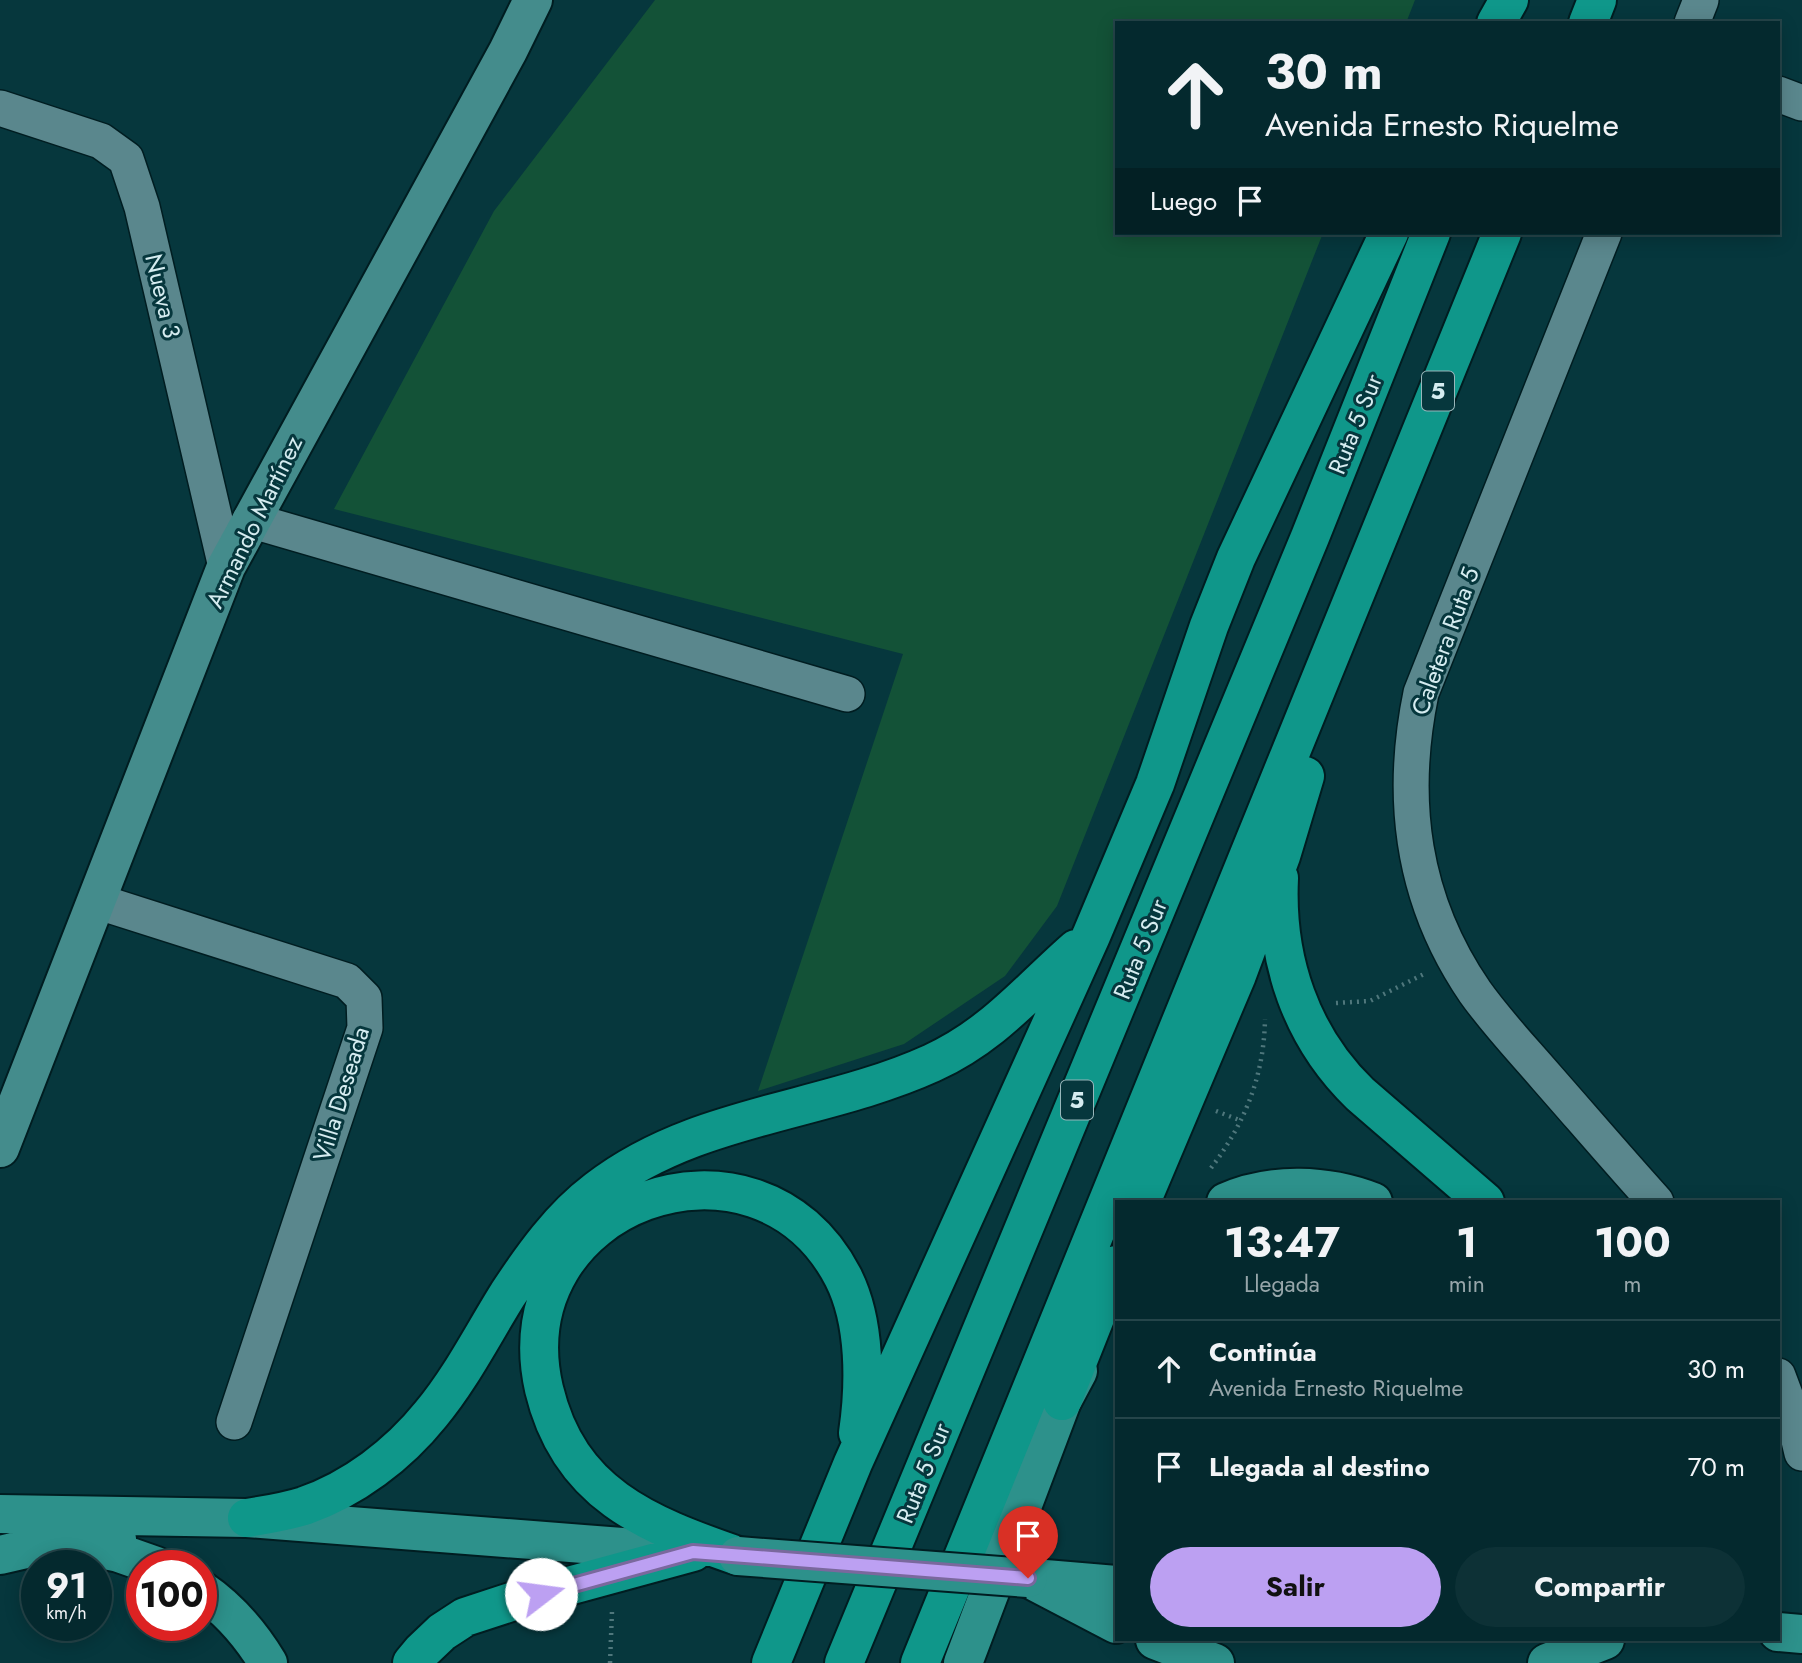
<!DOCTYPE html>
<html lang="es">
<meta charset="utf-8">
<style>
body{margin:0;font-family:Jost,sans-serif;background:#0d3136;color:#f1f3f6;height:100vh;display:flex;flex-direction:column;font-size:26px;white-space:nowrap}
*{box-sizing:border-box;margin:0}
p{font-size:23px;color:#97a6aa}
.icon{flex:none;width:38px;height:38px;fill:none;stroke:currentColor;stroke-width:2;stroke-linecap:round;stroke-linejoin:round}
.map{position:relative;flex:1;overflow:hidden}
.panel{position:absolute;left:1115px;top:1200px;width:665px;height:441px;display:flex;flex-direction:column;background:#04292e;border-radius:0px;box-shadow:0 4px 18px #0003,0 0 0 2px #25454a}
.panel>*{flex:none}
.guide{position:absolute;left:1115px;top:21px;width:665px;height:214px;border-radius:0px;box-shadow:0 4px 18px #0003,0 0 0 2px #25454a;background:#04292e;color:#f1f3f6;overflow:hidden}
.speed{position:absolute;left:21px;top:1550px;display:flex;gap:14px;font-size:35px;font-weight:700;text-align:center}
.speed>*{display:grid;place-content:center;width:91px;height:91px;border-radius:50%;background:#04292e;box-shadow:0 4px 18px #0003,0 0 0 2px #25454a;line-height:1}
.speed small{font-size:18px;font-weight:400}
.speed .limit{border:10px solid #d22;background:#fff;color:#111}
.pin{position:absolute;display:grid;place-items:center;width:60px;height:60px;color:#fff;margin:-72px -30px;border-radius:50% 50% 50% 0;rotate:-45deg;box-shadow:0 0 7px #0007}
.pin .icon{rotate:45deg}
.me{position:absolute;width:77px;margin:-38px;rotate:75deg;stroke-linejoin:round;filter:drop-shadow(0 0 5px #0008)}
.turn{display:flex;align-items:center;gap:24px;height:147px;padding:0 35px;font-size:32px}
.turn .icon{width:91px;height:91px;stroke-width:2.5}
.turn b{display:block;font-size:49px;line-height:60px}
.then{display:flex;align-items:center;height:66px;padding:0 35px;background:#0003;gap:14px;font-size:26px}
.eta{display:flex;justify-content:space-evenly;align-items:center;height:119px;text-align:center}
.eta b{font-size:42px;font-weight:700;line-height:49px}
.cta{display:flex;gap:14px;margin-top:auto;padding:14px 35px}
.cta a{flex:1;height:80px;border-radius:42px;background:#bca0f2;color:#111;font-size:28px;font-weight:700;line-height:80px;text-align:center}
.cta a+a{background:#0d3136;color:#f1f3f6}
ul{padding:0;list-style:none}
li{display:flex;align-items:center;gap:21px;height:98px;padding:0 35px;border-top:2px solid #25454a}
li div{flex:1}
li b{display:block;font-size:26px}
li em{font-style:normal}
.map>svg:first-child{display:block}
</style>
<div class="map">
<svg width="1802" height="1663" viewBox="0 0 1802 1663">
<rect width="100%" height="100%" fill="#06373d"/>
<path fill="#135237" d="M 655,0 L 1415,0 L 1406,23 L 1116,23 L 1116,233 L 1323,233 L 1057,906 L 1005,976 L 904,1044 L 758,1091 L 903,654 L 334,509 L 494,211 Z"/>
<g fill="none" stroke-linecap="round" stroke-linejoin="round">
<g stroke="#001d21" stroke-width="38">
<path id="street" d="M 1692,23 L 1701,0
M 1778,94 L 1802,103
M 0,108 L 101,141 L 126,159 L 142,207 L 226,567
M 1604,233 L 1421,693 C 1399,800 1412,900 1475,992 C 1497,1023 1523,1050 1547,1078 C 1583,1119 1619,1161 1656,1202
M 250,520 L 847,694
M 96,901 L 347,981 L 364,998 L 365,1028 L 234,1422
M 1778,1376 L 1794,1419 L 1802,1453"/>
</g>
<g stroke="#001d21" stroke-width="42">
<path id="secondary" d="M 0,1148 L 226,567 L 508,51 L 533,0"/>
</g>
<g stroke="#001d21" stroke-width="42">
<path id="primary" d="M 1226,1202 C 1271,1182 1327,1184 1373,1202
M 0,1514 L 247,1518 L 687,1552
M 85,1546 L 119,1553 L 156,1566
M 0,1555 L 52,1543 L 117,1539
M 1028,1578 L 1116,1624
M 1045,1579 L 1116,1585
M 201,1590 C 229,1609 251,1635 268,1663
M 1778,1632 L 1802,1634
M 1155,1640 L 1215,1663
M 963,1663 L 1062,1401 L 1078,1371
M 1547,1663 L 1605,1640"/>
</g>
<g stroke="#001d21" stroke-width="42">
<path id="highway" d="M 1496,23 L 1509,0
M 1588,23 L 1597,0
M 1279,878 C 1275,960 1301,1037 1360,1094 L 1485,1202
M 1141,1202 L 1237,975 L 1281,856 L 1305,776
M 1062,1401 L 1116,1265
M 247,1518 C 266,1515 285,1512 304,1506 C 353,1489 398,1455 431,1414 C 461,1378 483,1334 508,1294 C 533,1256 560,1218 597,1190 C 695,1114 822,1113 932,1063 C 993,1035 1027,992 1076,949
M 738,1556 C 646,1524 569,1494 544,1389 C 501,1203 757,1111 843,1277 C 866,1322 865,1385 858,1433
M 412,1663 L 422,1651 L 442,1632 L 465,1617 L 517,1600 L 693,1552
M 771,1663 L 853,1463 L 1091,936 L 1155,784 L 1209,626 L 1236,558 L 1389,233
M 844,1663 L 1310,537 L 1431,233
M 920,1663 L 1502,233"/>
</g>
<path stroke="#4f777c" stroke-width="4.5" stroke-dasharray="2 5" stroke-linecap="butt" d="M 1336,1003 L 1370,1001 L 1426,973
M 1216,1111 L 1242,1121
M 1211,1168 C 1245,1123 1264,1076 1265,1019
M 610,1663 L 612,1611"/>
<use href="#street" stroke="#5a878d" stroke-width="35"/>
<use href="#secondary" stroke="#448c8c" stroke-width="38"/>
<use href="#primary" stroke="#2d918b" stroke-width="38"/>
<use href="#highway" stroke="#0f978a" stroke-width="38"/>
<g stroke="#001d21" stroke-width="42" stroke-linecap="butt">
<path id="primary-bridge" d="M 738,1556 L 1028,1578"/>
</g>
<use href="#primary-bridge" stroke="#2d918b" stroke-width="38"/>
</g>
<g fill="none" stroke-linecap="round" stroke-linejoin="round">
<g stroke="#7a689d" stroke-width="18">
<path id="route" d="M 541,1594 L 693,1552 L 1028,1578"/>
</g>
<use href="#route" stroke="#bca0f2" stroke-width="12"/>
</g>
<g text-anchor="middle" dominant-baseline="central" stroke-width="6" stroke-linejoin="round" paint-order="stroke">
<g fill="#06373d" stroke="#97b6ba" stroke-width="2">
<rect x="1422" y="371.5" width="32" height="39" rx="5"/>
<rect x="1061" y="1080.5" width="32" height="39" rx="5"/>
</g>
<g font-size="23" font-weight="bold" fill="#d5ecf0">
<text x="1438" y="391">5</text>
<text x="1077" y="1100">5</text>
</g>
<g font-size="24" fill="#d5ecf0" stroke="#06373d">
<text transform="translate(163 296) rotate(77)">Nueva 3</text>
<text transform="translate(1355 424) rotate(-68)">Ruta 5 Sur</text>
<text transform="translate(254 522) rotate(-64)">Armando Martínez</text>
<text transform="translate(1445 641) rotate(-70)">Caletera Ruta 5</text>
<text transform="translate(1140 949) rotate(-68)">Ruta 5 Sur</text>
<text transform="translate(341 1094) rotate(-73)">Villa Deseada</text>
<text transform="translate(923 1473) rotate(-68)">Ruta 5 Sur</text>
</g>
</g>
</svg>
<div class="speed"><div>91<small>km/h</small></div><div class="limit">100</div></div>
<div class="pin" style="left:1028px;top:1578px;background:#d93025"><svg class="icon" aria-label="arrive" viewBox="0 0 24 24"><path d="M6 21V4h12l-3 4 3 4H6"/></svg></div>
<svg class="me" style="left:541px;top:1594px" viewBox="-20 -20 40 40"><circle r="19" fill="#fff"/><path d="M0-13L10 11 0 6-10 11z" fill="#bca0f2"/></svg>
<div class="guide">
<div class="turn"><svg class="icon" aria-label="ahead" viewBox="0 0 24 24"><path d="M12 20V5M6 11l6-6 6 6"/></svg><div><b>30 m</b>Avenida Ernesto Riquelme</div></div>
<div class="then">Luego<svg class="icon" aria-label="arrive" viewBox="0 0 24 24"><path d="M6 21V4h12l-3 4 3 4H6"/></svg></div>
</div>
<section class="panel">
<div class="eta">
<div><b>13:47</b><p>Llegada</p></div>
<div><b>1</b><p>min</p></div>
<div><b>100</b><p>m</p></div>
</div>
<ul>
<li><svg class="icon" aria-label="ahead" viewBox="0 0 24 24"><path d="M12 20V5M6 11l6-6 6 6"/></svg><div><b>Continúa</b><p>Avenida Ernesto Riquelme</p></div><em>30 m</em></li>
<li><svg class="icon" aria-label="arrive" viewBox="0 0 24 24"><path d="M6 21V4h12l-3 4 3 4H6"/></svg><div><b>Llegada al destino</b></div><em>70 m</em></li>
</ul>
<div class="cta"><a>Salir</a><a>Compartir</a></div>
</section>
</div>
